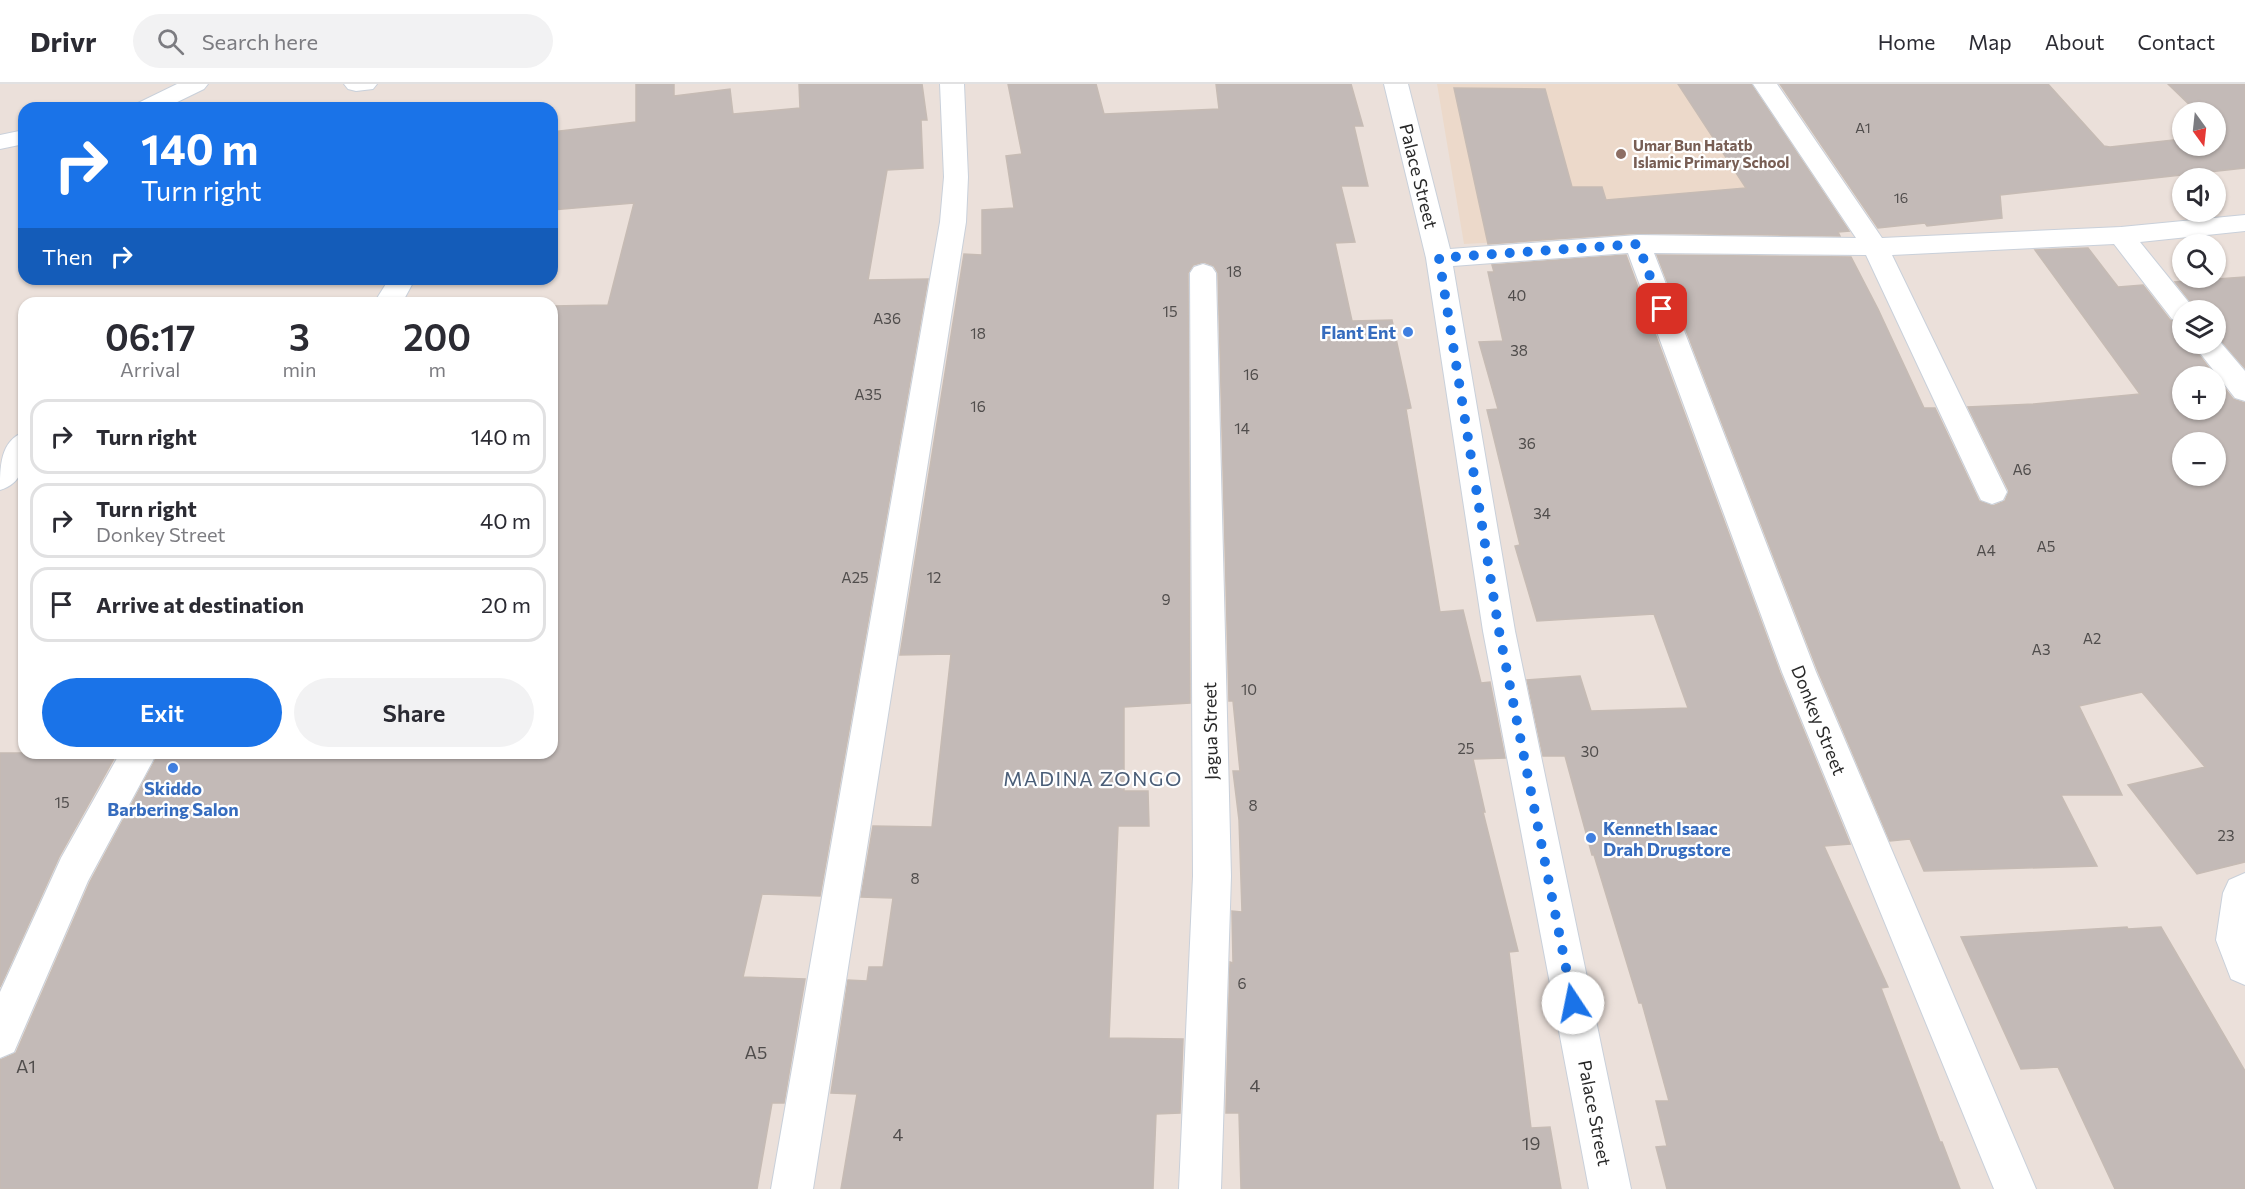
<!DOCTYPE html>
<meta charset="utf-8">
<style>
body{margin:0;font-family:Commissioner,sans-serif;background:#f2f2f3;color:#2b2b33;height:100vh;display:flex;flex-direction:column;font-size:22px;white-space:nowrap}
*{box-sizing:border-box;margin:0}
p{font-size:20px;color:#7c7c81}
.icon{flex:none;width:33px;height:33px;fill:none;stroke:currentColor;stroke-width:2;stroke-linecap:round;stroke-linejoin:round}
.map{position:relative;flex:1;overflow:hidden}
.details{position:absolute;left:18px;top:213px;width:540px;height:462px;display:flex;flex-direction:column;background:#fff;border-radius:18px;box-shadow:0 2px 4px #0004}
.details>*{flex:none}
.guide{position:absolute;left:18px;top:18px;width:540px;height:183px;border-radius:18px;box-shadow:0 2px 4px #0004;background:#1a73e8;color:#fff;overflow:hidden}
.needle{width:39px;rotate:165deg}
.fabs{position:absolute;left:2172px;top:18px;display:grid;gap:12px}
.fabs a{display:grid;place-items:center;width:54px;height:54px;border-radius:50%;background:#fff;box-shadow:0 2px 4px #0004;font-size:30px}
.pin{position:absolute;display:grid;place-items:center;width:51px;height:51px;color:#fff;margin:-26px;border-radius:12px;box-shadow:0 3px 9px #0006}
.me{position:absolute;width:66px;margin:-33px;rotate:349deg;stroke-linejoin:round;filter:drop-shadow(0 0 4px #0008)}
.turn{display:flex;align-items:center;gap:21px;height:126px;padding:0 24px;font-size:27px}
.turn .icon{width:78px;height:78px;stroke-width:2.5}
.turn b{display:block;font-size:42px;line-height:51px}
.then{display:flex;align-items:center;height:57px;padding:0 24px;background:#0003;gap:12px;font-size:22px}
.eta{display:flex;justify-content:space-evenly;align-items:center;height:102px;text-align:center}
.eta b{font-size:36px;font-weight:600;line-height:42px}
.cta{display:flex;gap:12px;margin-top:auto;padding:12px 24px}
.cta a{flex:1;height:69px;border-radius:36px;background:#1a73e8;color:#fff;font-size:24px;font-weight:600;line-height:69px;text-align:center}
.cta a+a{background:#f2f2f3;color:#2b2b33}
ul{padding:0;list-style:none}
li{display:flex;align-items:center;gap:18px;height:75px;margin:0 12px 9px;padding:0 12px;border:3px solid #e1e1e2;border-radius:18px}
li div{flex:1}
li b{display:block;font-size:22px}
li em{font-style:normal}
header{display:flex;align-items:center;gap:36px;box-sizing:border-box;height:84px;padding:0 30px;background:#fff;border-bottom:2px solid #e1e1e2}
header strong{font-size:28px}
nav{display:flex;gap:33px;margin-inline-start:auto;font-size:21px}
.search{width:420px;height:54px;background:#f2f2f3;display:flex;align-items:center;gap:15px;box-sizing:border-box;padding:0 21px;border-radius:33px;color:#7c7c81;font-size:22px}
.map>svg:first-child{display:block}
</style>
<header>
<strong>Drivr</strong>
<div class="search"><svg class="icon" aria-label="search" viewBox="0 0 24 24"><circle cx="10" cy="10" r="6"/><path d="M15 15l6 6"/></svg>Search here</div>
<nav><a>Home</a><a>Map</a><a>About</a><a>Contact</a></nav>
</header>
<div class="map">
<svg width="2245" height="1105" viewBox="0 0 2245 1105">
<rect width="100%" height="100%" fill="#ebe0da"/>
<path fill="#ecd9ca" d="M 1437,0 L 1747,0 L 1839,140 L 1464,160 Z"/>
<path fill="#c3bab7" stroke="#c6bbb4" stroke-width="1.5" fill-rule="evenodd" d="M 636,0 L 674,0 L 674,12 L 730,5 L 733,30 L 800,24 L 799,0 L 922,0 L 927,36 L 921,36 L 923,84 L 887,86 L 868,196 L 928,195 L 820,812 L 762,810 L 743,893 L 805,895 L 784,1019 L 772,1019 L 757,1105 L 0,1105 L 0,976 L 16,969 L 90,798 L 159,669 L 552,669 L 552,222 L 608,221 L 634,119 L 552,126 L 552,48 L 636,38 Z
M 1008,0 L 1096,0 L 1104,30 L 1219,25 L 1216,0 L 1351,0 L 1363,42 L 1354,42 L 1368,102 L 1341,102 L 1355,158 L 1335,159 L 1352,237 L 1392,236 L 1411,324 L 1406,325 L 1440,528 L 1463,526 L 1481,599 L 1490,598 L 1505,674 L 1473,675 L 1485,728 L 1483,728 L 1518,867 L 1509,868 L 1531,1044 L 1550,1043 L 1561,1105 L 1241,1105 L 1239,1029 L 1226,1029 L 1230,878 L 1233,879 L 1232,827 L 1242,828 L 1239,736 L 1233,687 L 1240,687 L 1233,617 L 1229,617 L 1218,189 L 1214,182 L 1204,178 L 1193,181 L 1188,189 L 1190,619 L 1124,623 L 1124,707 L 1148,707 L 1149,742 L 1118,742 L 1109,954 L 1183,955 L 1180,1029 L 1156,1030 L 1153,1105 L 841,1105 L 857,1010 L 831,1009 L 848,896 L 867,897 L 869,883 L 883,883 L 893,814 L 861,813 L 873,742 L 932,743 L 951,570 L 900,571 L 964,170 L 982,171 L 982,126 L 1014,124 L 1006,72 L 1022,70 Z
M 1678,0 L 1751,0 L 1849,147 L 1838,148 L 1840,152 L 1638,149 L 1488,160 L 1454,4 L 1545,5 L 1572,103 L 1602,103 L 1606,116 L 1746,104 Z
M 1780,0 L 2048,0 L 2104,62 L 2110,63 L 2182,55 L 2182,62 L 2216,62 L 2216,52 L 2220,51 L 2216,47 L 2216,28 L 2197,28 L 2168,0 L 2245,0 L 2245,84 L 2000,111 L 2002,134 L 1927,142 L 1925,139 L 1878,144 Z
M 2088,164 L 2118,203 L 2143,201 L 2170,236 L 2182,239 L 2182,260 L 2191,260 L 2215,292 L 2182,292 L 2182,326 L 2216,326 L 2216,293 L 2233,315 L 2245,319 L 2245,778 L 2197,790 L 2128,701 L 2205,683 L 2142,608 L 2079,622 L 2122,711 L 2061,711 L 2097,782 L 1924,787 L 1910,755 L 1890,757 L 1818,587 L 1657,171 L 1851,173 L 1878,225 L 1924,324 L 1935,324 L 1979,417 L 1993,422 L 2005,417 L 2009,407 L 1968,323 L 2034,320 L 2140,310 L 2035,166 ZM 2182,358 L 2216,358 L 2216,392 L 2182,392 Z
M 1626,171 L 1780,589 L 1850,760 L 1824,762 L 1888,903 L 1881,904 L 1940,1058 L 1942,1058 L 1960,1105 L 1667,1105 L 1656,1063 L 1667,1062 L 1656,1017 L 1669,1017 L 1642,919 L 1639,919 L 1594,771 L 1592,771 L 1565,672 L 1543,672 L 1527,596 L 1580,592 L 1591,627 L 1688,624 L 1654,530 L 1537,537 L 1515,462 L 1520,461 L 1487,326 L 1498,325 L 1479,258 L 1503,257 L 1488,188 L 1494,188 L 1492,181 Z
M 2245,193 L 2245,284 L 2216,251 L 2216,226 L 2197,226 L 2175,198 Z
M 0,669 L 117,669 L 59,773 L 0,903 Z
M 2127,843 L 2128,845 L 2161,843 L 2245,987 L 2245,1105 L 2115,1105 L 2058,983 L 2021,985 L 1961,853 Z"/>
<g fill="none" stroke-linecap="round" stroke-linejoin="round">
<g stroke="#c9d0da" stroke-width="2">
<path id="street" d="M 177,0 L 208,0 L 204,5 L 165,24 L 134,24 L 138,19 Z
M 344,0 L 377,0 L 373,5 L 356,7 L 348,5 Z
M 940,0 L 964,0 L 968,93 L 966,138 L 813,1105 L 771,1105 L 940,138 L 944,93 Z
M 1384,0 L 1408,0 L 1450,165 L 1638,151 L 1856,154 L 1753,0 L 1777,0 L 1882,154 L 2121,143 L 2245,131 L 2245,147 L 2140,158 L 2195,226 L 2182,226 L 2182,237 L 2172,235 L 2114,160 L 1892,171 L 2007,408 L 2003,416 L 1992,420 L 1981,416 L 1977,408 L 1866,171 L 1654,169 L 1816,588 L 2036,1105 L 1994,1105 L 1782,588 L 1628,169 L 1453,182 L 1515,547 L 1631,1105 L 1589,1105 L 1483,547 L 1426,174 Z
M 24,46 L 24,60 L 0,65 L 0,51 Z
M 1203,180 L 1212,183 L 1216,189 L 1231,792 L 1221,1105 L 1179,1105 L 1193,792 L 1190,189 L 1194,183 Z
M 389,195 L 415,195 L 402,219 L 374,219 Z
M 2216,253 L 2245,287 L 2245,317 L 2235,314 L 2193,260 L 2216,260 Z
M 24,348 C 24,372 28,398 0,406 C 0,383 0,357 24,348 Z
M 120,669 L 157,669 L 88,797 L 14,968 L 0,974 L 0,908 L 61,774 Z
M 2245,789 L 2245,901 L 2231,895 L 2216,856 L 2223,809 L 2229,796 Z"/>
</g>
<use href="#street" fill="#fff" fill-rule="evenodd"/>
</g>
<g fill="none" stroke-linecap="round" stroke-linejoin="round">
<path stroke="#1a73e8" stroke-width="10" stroke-dasharray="0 18" d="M 1573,919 L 1499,547 L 1439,174 L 1638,160 L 1662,225"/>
</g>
<circle fill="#8d6e63" stroke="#fff" stroke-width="2" cx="1621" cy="70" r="6"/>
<g fill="#3f7fe0" stroke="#fff" stroke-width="2">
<circle cx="1408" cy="248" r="6"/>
<circle cx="173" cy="684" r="6"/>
<circle cx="1591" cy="754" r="6"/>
</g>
<g text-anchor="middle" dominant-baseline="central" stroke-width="4.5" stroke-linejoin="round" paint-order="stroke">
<g font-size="14" fill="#504d4c">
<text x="1863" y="43">A1</text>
<text x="1901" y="113">16</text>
</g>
<g font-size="15" font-weight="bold" fill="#785e54" stroke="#fff" text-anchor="start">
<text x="1633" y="61">Umar Bun Hatatb<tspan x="1633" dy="17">Islamic Primary School</tspan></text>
</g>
<g font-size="15" fill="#504d4c">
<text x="1234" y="187">18</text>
<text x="1517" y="211">40</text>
<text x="1170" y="227">15</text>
<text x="887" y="234">A36</text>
<text x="978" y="249">18</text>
<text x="1519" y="266">38</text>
<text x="1251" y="290">16</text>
<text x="868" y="310">A35</text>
<text x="978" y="322">16</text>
<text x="1242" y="344">14</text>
<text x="1527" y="359">36</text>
<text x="2022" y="385">A6</text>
<text x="1542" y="429">34</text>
<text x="2046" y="462">A5</text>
<text x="1986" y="466">A4</text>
<text x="855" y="493">A25</text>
<text x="934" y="493">12</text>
<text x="1166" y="515">9</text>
<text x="2092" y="554">A2</text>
<text x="2041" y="565">A3</text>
<text x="1249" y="605">10</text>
<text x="1466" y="664">25</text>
<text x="1590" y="667">30</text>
<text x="62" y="718">15</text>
<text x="1253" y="721">8</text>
<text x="2226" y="751">23</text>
<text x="915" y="794">8</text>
<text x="1242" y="899">6</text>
</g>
<g font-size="18" fill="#292929" stroke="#fff">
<text transform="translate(1419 92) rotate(76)">Palace Street</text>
<text transform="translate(1819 636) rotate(68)">Donkey Street</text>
<text transform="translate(1210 647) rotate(-91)">Jagua Street</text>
<text transform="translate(1595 1029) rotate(79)">Palace Street</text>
</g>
<g font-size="18" font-weight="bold" fill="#366cbe" stroke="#fff" text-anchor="end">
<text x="1396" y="248">Flant Ent</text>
<text x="173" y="704" text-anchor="middle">Skiddo<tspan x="173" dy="21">Barbering Salon</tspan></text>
<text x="1603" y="744" text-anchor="start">Kenneth Isaac<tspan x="1603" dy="21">Drah Drugstore</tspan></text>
</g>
<g font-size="18" fill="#504d4c">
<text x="756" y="968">A5</text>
<text x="26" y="982">A1</text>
<text x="1255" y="1001">4</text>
<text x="898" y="1050">4</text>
<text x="1531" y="1059">19</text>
</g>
<g font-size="20" letter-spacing="1.5" fill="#4a5e78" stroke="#fff">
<text x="1093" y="694">MADINA ZONGO</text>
</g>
</g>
</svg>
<div class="fabs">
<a><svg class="needle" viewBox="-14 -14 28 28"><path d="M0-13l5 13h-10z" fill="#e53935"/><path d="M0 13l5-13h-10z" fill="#7c7c81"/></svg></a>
<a><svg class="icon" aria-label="sound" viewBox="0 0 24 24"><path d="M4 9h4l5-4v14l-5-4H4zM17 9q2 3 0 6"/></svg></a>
<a><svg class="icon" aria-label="search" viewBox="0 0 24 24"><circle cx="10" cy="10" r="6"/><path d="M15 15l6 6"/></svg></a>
<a><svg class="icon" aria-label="layers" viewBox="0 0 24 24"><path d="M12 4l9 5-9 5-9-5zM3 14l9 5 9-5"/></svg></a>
<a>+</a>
<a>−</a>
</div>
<div class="pin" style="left:1662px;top:225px;background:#d93025"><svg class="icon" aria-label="arrive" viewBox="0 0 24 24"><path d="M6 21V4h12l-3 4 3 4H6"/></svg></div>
<svg class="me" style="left:1573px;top:919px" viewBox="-20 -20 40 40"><circle r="19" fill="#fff"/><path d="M0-13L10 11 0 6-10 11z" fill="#1a73e8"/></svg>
<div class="guide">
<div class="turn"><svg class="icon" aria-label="right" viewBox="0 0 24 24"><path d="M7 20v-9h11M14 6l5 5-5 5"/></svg><div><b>140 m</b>Turn right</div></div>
<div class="then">Then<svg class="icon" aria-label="right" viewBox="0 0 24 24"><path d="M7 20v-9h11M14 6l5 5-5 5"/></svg></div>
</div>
<section class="details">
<div class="eta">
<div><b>06:17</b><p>Arrival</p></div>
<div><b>3</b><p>min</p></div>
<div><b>200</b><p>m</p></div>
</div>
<ul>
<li><svg class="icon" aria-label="right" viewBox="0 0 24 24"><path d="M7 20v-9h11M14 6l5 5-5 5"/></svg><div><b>Turn right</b></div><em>140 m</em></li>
<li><svg class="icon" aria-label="right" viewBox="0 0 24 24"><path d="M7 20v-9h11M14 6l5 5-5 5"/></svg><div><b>Turn right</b><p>Donkey Street</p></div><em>40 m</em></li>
<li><svg class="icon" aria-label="arrive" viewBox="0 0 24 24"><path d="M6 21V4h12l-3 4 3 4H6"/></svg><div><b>Arrive at destination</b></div><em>20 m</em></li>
</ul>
<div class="cta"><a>Exit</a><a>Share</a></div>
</section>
</div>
